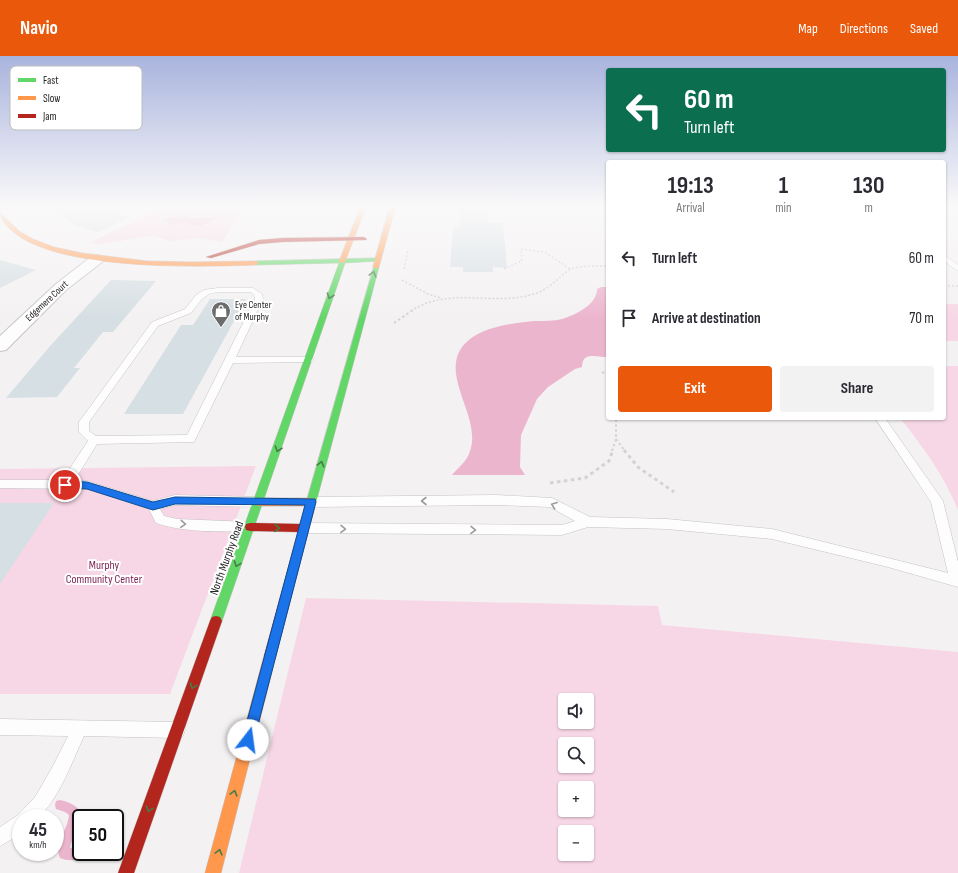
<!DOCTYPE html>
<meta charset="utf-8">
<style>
body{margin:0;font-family:"Sofia Sans Condensed",sans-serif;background:#f2f2f3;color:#2b2b33;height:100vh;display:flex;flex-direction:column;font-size:15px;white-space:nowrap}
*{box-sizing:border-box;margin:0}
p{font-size:13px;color:#7c7c81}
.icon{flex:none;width:22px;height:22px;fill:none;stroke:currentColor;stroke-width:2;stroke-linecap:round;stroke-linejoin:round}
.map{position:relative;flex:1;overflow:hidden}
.details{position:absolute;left:606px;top:104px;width:340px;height:260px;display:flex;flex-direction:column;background:#fff;border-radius:4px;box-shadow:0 1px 3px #0004}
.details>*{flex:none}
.guide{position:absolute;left:606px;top:12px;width:340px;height:84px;border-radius:4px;box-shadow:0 1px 3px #0004;background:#0b6e4f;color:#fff;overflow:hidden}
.tools{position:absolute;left:558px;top:637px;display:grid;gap:8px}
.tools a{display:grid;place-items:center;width:36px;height:36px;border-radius:4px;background:#fff;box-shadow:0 1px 3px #0004;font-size:20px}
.speed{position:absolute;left:12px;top:753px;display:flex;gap:8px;font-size:20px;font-weight:700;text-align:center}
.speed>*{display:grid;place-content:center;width:52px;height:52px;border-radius:50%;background:#fff;box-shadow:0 1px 3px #0004;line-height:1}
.speed small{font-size:10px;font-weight:400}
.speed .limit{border:2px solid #111;border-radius:6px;background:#fff;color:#111}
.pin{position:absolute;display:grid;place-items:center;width:34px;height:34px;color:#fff;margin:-17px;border:2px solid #fff;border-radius:50%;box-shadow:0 1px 4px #0007}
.me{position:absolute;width:44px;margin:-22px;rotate:15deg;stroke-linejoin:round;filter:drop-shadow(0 0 3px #0008)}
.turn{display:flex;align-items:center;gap:14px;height:84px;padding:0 12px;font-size:18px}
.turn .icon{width:52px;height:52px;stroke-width:2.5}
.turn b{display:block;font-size:28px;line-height:34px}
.eta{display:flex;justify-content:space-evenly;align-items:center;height:68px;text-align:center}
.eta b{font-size:24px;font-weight:700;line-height:28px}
.cta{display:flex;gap:8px;margin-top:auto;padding:8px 12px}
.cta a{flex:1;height:46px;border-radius:4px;background:#ea580c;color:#fff;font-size:16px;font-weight:700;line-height:46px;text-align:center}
.cta a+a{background:#f2f2f3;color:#2b2b33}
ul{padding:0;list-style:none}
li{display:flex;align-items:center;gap:12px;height:60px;padding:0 12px}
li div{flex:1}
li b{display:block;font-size:15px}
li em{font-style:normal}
header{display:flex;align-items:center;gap:24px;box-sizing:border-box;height:56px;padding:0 20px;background:#ea580c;color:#fff}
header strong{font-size:19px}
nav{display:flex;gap:22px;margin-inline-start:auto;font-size:14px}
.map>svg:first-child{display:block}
</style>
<header>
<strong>Navio</strong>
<nav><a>Map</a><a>Directions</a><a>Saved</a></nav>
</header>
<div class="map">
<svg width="958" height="817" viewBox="0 0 958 817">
<rect width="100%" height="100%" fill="#f4f1f2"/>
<path fill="#f7d7e5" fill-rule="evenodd" d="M 209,149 L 247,149 L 222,186 L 196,182 L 172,185 L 153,180 L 100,188 L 89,187 L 153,155 Z
M 944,248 L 958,248 L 958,285 L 944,285 Z
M 944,310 L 958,310 L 958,454 C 944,419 923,391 900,362 L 944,362 Z
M 256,410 L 170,638 L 0,638 L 0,413 Z
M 306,542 L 658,550 L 662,569 L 958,596 L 958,817 L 239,817 ZM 565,644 L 587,644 L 587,666 L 565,666 ZM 565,688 L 587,688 L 587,710 L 565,710 ZM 565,732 L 587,732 L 587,754 L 565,754 ZM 565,776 L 587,776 L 587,798 L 565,798 Z"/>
<path fill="#ecb5ce" d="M 188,160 L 191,162 L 217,161 C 212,168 200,170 191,170 L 191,168 C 184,166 176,169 169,169 L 170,167 L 164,165 L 169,161 Z
M 601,231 L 608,231 L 608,301 C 599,302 582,294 582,311 L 575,313 L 548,331 L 537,343 L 521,379 L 520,411 L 525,419 L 452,419 C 458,412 468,404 470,395 C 483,359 432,313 470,283 C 485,272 507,268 525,266 C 537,264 550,266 562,263 C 575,259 597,249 597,233 Z"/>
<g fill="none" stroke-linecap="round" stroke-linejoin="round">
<path fill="#ecb5ce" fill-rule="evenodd" d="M 60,744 C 95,752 75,769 70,792 L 80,792 L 81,796 L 85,796 L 86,798 L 84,802 C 77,805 67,805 60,802 C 54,788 68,773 69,759 L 65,756 L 56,753 L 55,749 L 56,745 Z"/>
</g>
<path fill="#d6dfe3" d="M 45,149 L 82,149 L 130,161 L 98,176 L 76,170 Z
M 462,149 L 488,149 L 488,167 L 503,167 L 507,212 L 493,211 L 493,216 L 463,216 L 463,211 L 450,211 L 453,171 L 459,172 Z
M 0,204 L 36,214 L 0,232 Z
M 111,224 L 156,225 L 113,276 L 103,276 L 74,312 L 80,312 L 57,341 L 6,342 L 51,289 Z
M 210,243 L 246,243 L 183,358 L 124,358 L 181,269 L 193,269 Z
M 0,447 L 54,447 L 0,528 Z"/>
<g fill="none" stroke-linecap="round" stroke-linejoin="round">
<g stroke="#c5c3c3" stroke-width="1">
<path id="lane" d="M 944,199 L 958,209 L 958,215 L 944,205 Z
M 218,232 L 253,232 L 262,238 L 263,243 L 236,301 L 309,301 L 314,304 L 312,306 L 233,307 L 194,386 L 97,388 L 74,425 L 87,425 L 153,445 L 175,439 L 259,441 L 263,443 L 265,446 L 263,449 L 259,451 L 175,449 L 160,453 L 164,460 L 177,463 L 250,466 L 254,468 L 256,471 L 254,474 L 250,476 C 219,475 185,477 156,467 L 149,453 L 87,433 L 0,432 L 0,424 L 62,424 L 88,385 L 79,376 L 79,366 L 152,266 L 185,253 L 196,239 L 204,234 ZM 218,236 L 251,236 L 254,239 L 255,243 L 187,379 L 96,380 L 89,375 L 89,366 L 158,270 L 191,257 L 202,243 L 209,238 Z
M 875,362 L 885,362 L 943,445 L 958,506 L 958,531 L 888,511 L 772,483 L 667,473 L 588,471 L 562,479 L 304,477 L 300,475 L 298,472 L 300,469 L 304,467 L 562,469 L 575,465 L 550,451 L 497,449 L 311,451 L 307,449 L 305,446 L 307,443 L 311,441 L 497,439 L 552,442 L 590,461 L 667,463 L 772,473 L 948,517 L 931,446 Z
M 0,663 L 177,666 L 183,668 L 185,674 L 183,680 L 177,682 L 84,680 C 71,708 60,741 38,762 L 21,762 L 21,778 L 0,790 L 0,771 L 18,759 L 35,741 L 53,710 L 68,680 L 0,679 Z"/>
</g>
<g stroke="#c5c3c3" stroke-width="2">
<path id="street" d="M 97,199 L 102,200 L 104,203 L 102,206 L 66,234 L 6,294 L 0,295 L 0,280 L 56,228 L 92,200 Z"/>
</g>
<g stroke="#c5c3c3" stroke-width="1">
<path id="fast" d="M 377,202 L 380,204 L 379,205 L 345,207 L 222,565 L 220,569 L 216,570 L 212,569 L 210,565 L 339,207 L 256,209 L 253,207 L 256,205 Z
M 374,210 L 379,211 L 314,454 L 312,457 L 306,457 L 304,454 Z"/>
</g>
<g stroke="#c5c3c3" stroke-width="1">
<path id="slow" d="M 361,149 L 367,149 L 345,206 L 340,207 L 339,206 Z
M 390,149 L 396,149 L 379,211 L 376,213 L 373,211 Z
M 0,156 L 19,175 L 33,183 L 54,191 L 82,197 L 147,205 L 191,206 L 256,205 L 259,207 L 256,209 C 197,211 55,215 11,174 C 6,169 0,164 0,156 Z
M 259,442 L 311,442 L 314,443 L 316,446 L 314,449 L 311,450 L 259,450 L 256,449 L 254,446 L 256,443 Z
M 270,594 L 274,596 L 276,600 L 221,817 L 205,817 L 264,600 L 266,596 Z"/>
</g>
<g stroke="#c5c3c3" stroke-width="1">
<path id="jam" d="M 364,181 L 367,183 L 366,184 L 282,186 L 259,188 L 211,202 L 206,201 L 259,184 L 282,182 Z
M 309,450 L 312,451 L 314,454 L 276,600 L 274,604 L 270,606 L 266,604 L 264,600 L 298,476 L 250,475 L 246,474 L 245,471 L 246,468 L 250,467 L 300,468 L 306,451 Z
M 216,560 L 220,561 L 222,565 L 134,817 L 118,817 L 210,565 L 212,561 Z"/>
</g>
<path stroke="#d4d2d3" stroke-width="1.5" stroke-dasharray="2 2" stroke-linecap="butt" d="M 413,169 L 417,149
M 404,213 L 408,194
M 504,213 L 522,205 L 521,193 L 545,196 L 570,213
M 402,224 L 428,238 L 441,242
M 944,230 L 958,230
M 411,255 C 451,229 495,252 537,237 C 550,232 558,222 569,214 C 577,209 598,210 608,210"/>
<path stroke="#d4d2d3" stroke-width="2" stroke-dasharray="2.5 2.5" stroke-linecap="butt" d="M 394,267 L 413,254
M 602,316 L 608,319
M 616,383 L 625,395
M 612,395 L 616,383 L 616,362"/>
<path stroke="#d4d2d3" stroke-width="3" stroke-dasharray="3.5 3.5" stroke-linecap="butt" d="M 624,394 L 638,411 L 674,436
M 550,427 L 585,422 L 609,405 L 613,394"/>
<use href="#lane" fill="#fdfdfd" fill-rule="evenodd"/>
<use href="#street" fill="#fdfdfd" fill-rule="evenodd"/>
<use href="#fast" fill="#63d668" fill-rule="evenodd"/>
<use href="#slow" fill="#ff974d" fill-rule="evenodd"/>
<use href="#jam" fill="#b3261e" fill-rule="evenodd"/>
</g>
<defs><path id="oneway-chevron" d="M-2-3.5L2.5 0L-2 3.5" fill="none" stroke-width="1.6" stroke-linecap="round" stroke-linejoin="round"/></defs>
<g stroke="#447d46">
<use href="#oneway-chevron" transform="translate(373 218) rotate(-75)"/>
<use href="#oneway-chevron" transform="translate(330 240) rotate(109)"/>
<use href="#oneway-chevron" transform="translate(278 393) rotate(109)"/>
<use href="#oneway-chevron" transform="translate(321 408) rotate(-75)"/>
<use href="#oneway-chevron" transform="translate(277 472) rotate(1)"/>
<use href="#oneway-chevron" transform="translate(237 508) rotate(110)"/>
<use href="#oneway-chevron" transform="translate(193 630) rotate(110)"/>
<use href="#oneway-chevron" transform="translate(234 737) rotate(-75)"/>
<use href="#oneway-chevron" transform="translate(149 753) rotate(110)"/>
<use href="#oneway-chevron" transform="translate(219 796) rotate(-75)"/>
</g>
<g stroke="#9c9b9b">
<use href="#oneway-chevron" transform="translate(424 445) rotate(180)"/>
<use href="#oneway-chevron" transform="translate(554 449) rotate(-160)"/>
<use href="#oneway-chevron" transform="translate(183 468) rotate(4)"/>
<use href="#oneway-chevron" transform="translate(343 473) rotate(1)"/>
<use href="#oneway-chevron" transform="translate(473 474) rotate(1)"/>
</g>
<linearGradient id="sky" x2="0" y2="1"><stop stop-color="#a9b4de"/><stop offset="0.57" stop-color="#faf9f9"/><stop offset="1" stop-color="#faf9f9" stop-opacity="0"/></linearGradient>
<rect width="958" height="263" fill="url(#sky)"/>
<path fill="#1a73e8" stroke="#114b97" d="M 65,425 L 87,426 L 153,446 L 175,441 L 315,443 L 316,446 L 253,688 L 248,690 L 244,688 L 242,684 L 305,449 L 175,448 L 153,454 L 87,433 L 62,432 L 61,429 L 62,426 Z"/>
<defs>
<g id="shop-pin" transform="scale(1)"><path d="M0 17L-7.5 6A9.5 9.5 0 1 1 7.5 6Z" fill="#6d6c6c" stroke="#fff"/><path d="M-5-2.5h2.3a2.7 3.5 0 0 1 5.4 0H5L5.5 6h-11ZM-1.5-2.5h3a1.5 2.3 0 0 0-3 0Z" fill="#fff"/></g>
</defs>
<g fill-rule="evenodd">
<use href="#shop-pin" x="221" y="255"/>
</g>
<g text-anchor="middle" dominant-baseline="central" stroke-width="4" stroke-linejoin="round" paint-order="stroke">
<g font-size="10" fill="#252424" stroke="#fff">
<text transform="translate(47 245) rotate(-43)">Edgemere Court</text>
</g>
<g font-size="10" fill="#252424" stroke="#fff" text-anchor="start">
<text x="235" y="249">Eye Center<tspan x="235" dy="12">of Murphy</tspan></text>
</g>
<g font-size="12" fill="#252424" stroke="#fff">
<text transform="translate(227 502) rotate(-70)">North Murphy Road</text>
</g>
<g font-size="12" fill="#7e2657" stroke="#fff">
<text x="104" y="509">Murphy<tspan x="104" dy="14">Community Center</tspan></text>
</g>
</g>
<rect x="10" y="10" width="132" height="64" rx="6" fill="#fff" stroke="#bebdbd" stroke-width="1"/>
<rect x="18" y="22" width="18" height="4" fill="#63d668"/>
<rect x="18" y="40" width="18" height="4" fill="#ff974d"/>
<rect x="18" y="58" width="18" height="4" fill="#b3261e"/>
<g font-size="11" fill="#252424">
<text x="43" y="28">Fast</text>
<text x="43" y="46">Slow</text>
<text x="43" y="64">Jam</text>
</g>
</svg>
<div class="tools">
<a><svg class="icon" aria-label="sound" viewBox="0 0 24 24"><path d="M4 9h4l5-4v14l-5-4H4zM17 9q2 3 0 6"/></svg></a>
<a><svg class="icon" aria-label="search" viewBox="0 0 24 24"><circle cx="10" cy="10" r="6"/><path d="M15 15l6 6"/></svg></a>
<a>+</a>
<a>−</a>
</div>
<div class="speed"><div>45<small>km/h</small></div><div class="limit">50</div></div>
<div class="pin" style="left:65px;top:429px;background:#d93025"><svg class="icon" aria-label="arrive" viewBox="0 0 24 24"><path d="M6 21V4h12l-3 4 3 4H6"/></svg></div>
<svg class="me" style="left:248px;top:684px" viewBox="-20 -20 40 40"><circle r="19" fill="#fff"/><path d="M0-13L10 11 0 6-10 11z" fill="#1a73e8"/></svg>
<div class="guide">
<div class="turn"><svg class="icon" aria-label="left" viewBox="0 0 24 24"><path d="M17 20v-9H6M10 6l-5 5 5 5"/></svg><div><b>60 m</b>Turn left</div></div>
</div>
<section class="details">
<div class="eta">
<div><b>19:13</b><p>Arrival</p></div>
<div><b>1</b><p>min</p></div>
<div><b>130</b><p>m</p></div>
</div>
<ul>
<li><svg class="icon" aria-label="left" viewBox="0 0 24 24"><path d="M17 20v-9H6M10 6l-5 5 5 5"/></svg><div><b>Turn left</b></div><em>60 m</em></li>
<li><svg class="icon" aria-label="arrive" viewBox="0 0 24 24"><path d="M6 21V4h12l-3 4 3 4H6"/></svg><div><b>Arrive at destination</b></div><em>70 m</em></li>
</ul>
<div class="cta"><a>Exit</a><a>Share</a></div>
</section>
</div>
